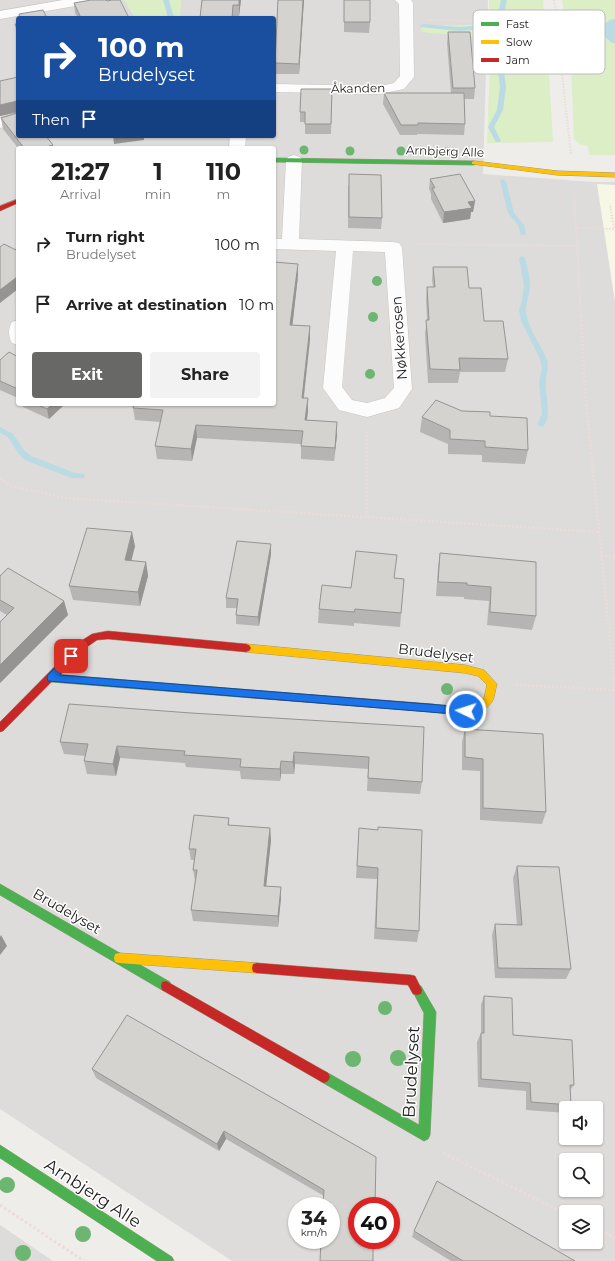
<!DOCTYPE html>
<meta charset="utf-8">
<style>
body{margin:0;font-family:Montserrat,sans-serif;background:#f2f2f2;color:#222;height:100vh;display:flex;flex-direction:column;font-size:15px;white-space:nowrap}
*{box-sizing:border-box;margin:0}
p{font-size:13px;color:#767676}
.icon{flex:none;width:22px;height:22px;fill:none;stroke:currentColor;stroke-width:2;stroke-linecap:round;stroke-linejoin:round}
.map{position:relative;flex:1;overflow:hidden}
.panel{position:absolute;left:16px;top:146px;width:260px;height:260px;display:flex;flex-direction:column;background:#fff;border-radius:4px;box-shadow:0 1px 3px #0004}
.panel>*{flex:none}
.guide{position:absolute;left:16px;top:16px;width:260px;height:122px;border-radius:4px;box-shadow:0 1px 3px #0004;background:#1a4fa0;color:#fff;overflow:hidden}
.tools{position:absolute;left:559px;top:1101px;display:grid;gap:8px}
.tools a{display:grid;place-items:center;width:44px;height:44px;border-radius:4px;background:#fff;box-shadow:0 1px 3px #0004;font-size:20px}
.speed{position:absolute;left:288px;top:1197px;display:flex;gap:8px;font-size:20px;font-weight:700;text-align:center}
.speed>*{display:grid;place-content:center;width:52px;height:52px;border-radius:50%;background:#fff;box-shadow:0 1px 3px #0004;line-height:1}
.speed small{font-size:10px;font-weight:400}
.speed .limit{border:6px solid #d22;background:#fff;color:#111}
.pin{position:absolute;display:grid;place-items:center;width:34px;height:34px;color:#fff;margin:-17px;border-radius:8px;box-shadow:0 2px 6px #0006}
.me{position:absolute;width:44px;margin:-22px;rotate:274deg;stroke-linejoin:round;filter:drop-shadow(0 0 3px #0008)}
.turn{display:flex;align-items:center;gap:14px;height:84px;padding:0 16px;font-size:18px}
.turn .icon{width:52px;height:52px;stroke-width:2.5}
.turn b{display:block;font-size:28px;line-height:34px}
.then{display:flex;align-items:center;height:38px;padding:0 16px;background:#0003;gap:8px;font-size:15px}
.eta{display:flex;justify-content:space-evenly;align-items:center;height:68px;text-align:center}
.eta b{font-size:24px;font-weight:700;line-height:28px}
.button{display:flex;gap:8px;margin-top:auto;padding:8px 16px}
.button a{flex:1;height:46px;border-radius:4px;background:#686866;color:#fff;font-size:16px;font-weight:700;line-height:46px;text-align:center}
.button a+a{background:#f2f2f2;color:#222}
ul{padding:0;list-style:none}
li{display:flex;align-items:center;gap:12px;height:60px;padding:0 16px}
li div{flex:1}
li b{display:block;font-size:15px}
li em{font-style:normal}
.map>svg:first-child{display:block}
</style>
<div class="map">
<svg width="615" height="1261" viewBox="0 0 615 1261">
<rect width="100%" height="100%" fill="#eeede9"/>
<path fill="#dddcda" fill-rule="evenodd" d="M 0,0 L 488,0 L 483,174 L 593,182 L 615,182 L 615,1261 L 232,1261 L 0,1109 ZM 18,18 L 274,18 L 274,136 L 18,136 ZM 18,148 L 274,148 L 274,404 L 18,404 ZM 566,1108 L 596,1108 L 596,1138 L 566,1138 ZM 566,1160 L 596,1160 L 596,1190 L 566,1190 ZM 297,1206 L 331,1206 L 331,1240 L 297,1240 ZM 357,1206 L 391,1206 L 391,1240 L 357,1240 ZM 566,1212 L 596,1212 L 596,1242 L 566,1242 Z
M 0,1225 L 53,1261 L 0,1261 Z"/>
<path fill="#f7f7e5" d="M 597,184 L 615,185 L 615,302 Z"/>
<path fill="#dbeec6" d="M 124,0 L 181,0 L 180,18 L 135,18 Z
M 489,0 L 543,0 L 544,20 L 489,18 Z
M 562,0 L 615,0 L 615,155 L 589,155 L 588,146 L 579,144 L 574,139 L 571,63 Z
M 426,25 L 546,25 L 553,142 L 487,143 L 491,37 L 428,33 L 421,31 L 421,29 Z"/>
<path fill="#badbe4" d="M 615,19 L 615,43 L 612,43 L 599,32 L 600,27 L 610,20 Z"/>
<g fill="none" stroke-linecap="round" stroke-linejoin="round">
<path fill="#badbe4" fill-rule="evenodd" d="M 163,0 L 169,0 L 174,18 L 168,18 Z
M 501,0 L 507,0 L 504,14 L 501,16 L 498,14 Z
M 423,24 L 459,27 L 486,25 L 505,27 L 545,28 L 548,30 L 545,32 L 513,31 L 500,40 L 506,87 L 503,110 L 494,127 L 501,141 L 500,142 L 496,142 L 488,127 L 497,110 L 500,87 L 494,39 L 506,31 L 486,29 L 459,31 L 421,27 L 420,26 Z
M 572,28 L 599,30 L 602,32 L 599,34 L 570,31 L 569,30 Z
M 503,179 L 506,181 L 514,213 L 524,225 L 526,234 L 525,235 L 521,235 L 518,225 L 508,213 L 500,181 Z
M 522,256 L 525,258 C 527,267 530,276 530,285 C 530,294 525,306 526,312 C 528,330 541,344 547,360 C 549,368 546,373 546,381 C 544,392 554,422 541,427 L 537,425 L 542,414 L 539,382 L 542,368 L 540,359 L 521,321 L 519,310 L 522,301 L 524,285 L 519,258 Z
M 0,427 L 13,434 L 24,450 L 31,456 L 75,473 L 84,474 L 85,476 L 84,478 L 71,478 L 25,460 L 18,453 L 8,437 L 0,433 Z"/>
<g stroke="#c7c6c5" stroke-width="1">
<path id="street" d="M 63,0 L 94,0 L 92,3 L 87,4 L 0,19 L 0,11 Z
M 395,0 L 411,0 L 413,3 L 414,77 L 404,89 L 380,94 L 274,92 L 274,84 L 380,86 L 394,83 L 400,76 L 399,4 Z
M 18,113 L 18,123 L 0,128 L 0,118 Z
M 230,136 L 246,136 L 245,148 L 229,148 Z
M 294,155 L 300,157 L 302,160 L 299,239 L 393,242 L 399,243 L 402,247 L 412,389 L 399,408 L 367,417 L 339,410 L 323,388 L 336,251 L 274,249 L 274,239 L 282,239 L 286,160 L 288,157 ZM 353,251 L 385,252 L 394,388 L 385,398 L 367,403 L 352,400 L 342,387 Z
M 18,320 L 18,345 L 12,343 C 8,337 8,328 12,322 Z"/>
</g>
<g stroke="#979a7f" stroke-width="1">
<path id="fast" d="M 274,158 L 474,161 L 477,163 L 474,165 L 274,162 Z
M 51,674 L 252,690 L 255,691 L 257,694 L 255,697 L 252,698 L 51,682 L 48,681 L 46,678 L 48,675 Z
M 0,884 L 170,982 L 171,986 L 170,990 L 166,991 L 162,990 L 0,895 Z
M 417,985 L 421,986 L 436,1012 L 430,1135 L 428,1139 L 424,1141 L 320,1081 L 318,1077 L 320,1073 L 324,1071 L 328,1073 L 419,1125 L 424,1013 L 412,990 L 413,986 Z
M 0,1145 L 172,1257 L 174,1261 L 157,1261 L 0,1158 Z"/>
</g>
<g stroke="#979a7f" stroke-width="1">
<path id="slow" d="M 474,161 L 557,171 L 615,173 L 615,177 L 557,175 L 472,164 L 472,162 Z
M 246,644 L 465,665 L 484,670 L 497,684 C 495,689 495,697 492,702 C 479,720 450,714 432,712 L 429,711 L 427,708 L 429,705 L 432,704 C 450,706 469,711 484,698 L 487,685 L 478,676 L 465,673 L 246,652 L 243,651 L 241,648 L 243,645 Z
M 119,953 L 257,963 L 261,964 L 262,968 L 261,972 L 257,973 L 119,963 L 115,962 L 114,958 L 115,954 Z"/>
</g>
<g stroke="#979a7f" stroke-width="1">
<path id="jam" d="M 18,199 L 18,203 L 0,211 L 0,206 Z
M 108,631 L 246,644 L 249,645 L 251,648 L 249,651 L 246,652 L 108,639 L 97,640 L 84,649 L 3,731 L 0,732 L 0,722 L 78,643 L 92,634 Z
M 252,690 L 432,704 L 435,705 L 437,708 L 435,711 L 432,712 L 252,698 L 249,697 L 247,694 L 249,691 Z
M 257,963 L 411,975 L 415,976 L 422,990 L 421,994 L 417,995 L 413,994 L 408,985 L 257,973 L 253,972 L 252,968 L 253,964 Z
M 166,981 L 328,1073 L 330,1077 L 328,1081 L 324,1083 L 320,1081 L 162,990 L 161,986 L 162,982 Z"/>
</g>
<path stroke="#ecdcd9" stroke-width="2" stroke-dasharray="1.5 1.5" stroke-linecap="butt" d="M 554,0 L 571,155
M 427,20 L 557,22
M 202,148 L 215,147
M 574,191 L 581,317
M 576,228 L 614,229 L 610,204
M 416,244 L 577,246"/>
<path stroke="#ecdcd9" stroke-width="2.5" stroke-dasharray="2 2" stroke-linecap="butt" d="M 581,316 L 585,390 L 615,691
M 367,431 L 367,516
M 0,479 L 12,486 L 65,498 L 599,532
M 601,555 L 615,557
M 516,685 L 615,690"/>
<path stroke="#ecdcd9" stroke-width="3" stroke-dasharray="2.5 2.5" stroke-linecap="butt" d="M 443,1153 L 566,1214
M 0,1205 L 84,1261
M 596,1228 L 615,1238"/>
<use href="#street" fill="#fcfcfc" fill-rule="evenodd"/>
<use href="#fast" fill="#4caf50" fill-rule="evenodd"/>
<use href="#slow" fill="#ffc107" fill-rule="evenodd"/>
<use href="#jam" fill="#c62828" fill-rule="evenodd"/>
</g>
<g fill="#6db672">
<circle cx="304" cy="150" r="4.5"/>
<circle cx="350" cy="151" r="4.5"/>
<circle cx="401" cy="151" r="4.5"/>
<circle cx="447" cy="152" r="4.5"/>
<circle cx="377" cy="281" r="5"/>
<circle cx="373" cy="317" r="5"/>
<circle cx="370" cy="374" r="5"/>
<circle cx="447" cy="689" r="6"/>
<circle cx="385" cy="1008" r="7"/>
<circle cx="398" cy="1058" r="8"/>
<circle cx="353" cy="1059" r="8"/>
<circle cx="7" cy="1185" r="8"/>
<circle cx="83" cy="1234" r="8"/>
<circle cx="23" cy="1253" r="8"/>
</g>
<path fill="#b7b5b3" d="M 202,0 L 241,0 L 239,16 L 233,16 L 233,18 L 200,18 Z
M 304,0 L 299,74 L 275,74 L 275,63 Z
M 344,0 L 370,22 L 369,33 L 344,32 Z
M 107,1 L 129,18 L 78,18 L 75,13 L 74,3 Z
M 15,24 L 18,24 L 18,37 L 17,35 Z
M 448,32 L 475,88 L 474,99 L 464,99 L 465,124 L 464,135 L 417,134 L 417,135 L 400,135 L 383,104 L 384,93 L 451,93 L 447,43 Z
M 18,77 L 18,136 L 53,145 L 53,148 L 18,148 L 3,129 L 1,118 L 17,113 L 17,112 L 0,116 Z
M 332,89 L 331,134 L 305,134 L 305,122 L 300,122 L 300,112 Z
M 430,179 L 475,201 L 473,212 L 471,212 L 470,219 L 443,223 L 431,199 L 431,194 L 429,189 Z
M 348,185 L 382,218 L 381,229 L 348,228 Z
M 274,262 L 298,276 L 292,326 L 310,326 L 310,339 L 304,398 L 308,411 L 307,420 L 337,422 L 337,435 L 334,461 L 301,459 L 301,444 L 197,438 L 192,461 L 157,459 L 155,446 L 160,422 L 135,420 L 133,408 L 274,404 Z
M 433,267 L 469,288 L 484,321 L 508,359 L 505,372 L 460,372 L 458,383 L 428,383 L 425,333 L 427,320 L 426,300 L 427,287 L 433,287 L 432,280 Z
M 18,357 L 18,398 L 0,390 L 0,360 Z
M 22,404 L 65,404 L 49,419 L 23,407 Z
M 462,411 L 490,416 L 528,450 L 525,464 L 482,462 L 482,455 L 448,454 L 448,444 L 420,432 L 422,417 Z
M 135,546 L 131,561 L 146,562 L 148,576 L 140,606 L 73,600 L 69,586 Z
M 440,553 L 536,616 L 532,630 L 487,625 L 489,601 L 464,599 L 464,597 L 436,596 L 438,567 Z
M 271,554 L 259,626 L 236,624 L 236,615 L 237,608 L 226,608 L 226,598 Z
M 0,576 L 64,601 L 68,615 L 0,683 L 0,622 L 7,615 L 0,611 Z
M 395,578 L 404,579 L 400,627 L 354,623 L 354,626 L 318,623 L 319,609 Z
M 191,713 L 424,727 L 422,782 L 420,794 L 367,791 L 368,769 L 295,764 L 294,774 L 281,774 L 280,781 L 241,779 L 240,771 L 186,767 L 185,763 L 120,758 L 116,776 L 87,774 L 84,761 L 85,756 L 64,754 L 60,742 Z
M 465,729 L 546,812 L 542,824 L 480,820 L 480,771 L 462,770 L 462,742 Z
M 229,818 L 229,825 L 270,828 L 271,840 L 266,886 L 281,898 L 278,927 L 193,921 L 191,910 L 195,881 L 193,870 L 195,860 L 191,860 L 189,849 Z
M 359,828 L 419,931 L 417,942 L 374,939 L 377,879 L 356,878 Z
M 517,866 L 571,969 L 566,979 L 495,978 L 492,935 L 495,924 L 517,925 L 513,878 Z
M 484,996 L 513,1035 L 574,1085 L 570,1090 L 571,1105 L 569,1108 L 566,1108 L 566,1113 L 526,1110 L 526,1091 L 478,1087 L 477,1042 L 481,1033 L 481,1005 Z
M 92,1069 L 376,1157 L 324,1196 L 226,1139 L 219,1151 L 96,1078 Z
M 414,1231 L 575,1261 L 451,1261 L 412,1237 Z"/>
<path fill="#959492" d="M 239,0 L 241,0 L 239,16 Z
M 303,0 L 304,0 L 299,74 L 299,64 Z
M 233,5 L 233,18 L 232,18 Z
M 17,101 L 18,112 L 0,116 L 0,105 Z
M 113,136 L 144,136 L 144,140 L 114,144 Z
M 53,145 L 53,148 L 42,148 Z
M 475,201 L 473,212 L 471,212 L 470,219 L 443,223 L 444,212 L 468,202 Z
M 298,264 L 298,276 L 291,338 L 290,325 Z
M 17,277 L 18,280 L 18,289 L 0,303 L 0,290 Z
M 310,326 L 310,339 L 302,411 L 302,398 Z
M 308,398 L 308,411 L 305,433 L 305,420 Z
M 52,404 L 65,404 L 49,419 L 47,409 Z
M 337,422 L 337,435 L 334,461 Z
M 196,425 L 197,438 L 192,461 L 191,449 Z
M 132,532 L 135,546 L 128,574 L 125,560 Z
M 271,544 L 271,554 L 259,626 L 258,617 Z
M 146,562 L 148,576 L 140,606 L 138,592 Z
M 64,601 L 68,615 L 0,683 L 0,665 Z
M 117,746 L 120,758 L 116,776 L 113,764 Z
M 294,752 L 295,764 L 294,774 L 293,762 Z
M 281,761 L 281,774 L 280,781 L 280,769 Z
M 270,828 L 271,840 L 265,897 L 264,886 Z
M 281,887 L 281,898 L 278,927 L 278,916 Z
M 1,935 L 7,946 L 0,955 L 0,937 Z
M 224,1131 L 226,1139 L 219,1151 L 217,1144 Z"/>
<path fill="#d5d3d0" stroke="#959492" d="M 91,0 L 106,0 L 107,1 L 112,0 L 120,0 L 129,18 L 81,18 L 74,3 Z
M 202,0 L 239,0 L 239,5 L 233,5 L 232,18 L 200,18 Z
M 278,0 L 303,0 L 299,64 L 275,63 Z
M 344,0 L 370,0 L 370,22 L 344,22 Z
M 43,10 L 47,18 L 20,18 L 19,14 Z
M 15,24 L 18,24 L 18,30 Z
M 448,32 L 470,32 L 475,88 L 453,88 Z
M 18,77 L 18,136 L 46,136 L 53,145 L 42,148 L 24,148 L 1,118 L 17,113 L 17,101 L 0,105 L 0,81 Z
M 301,89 L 332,89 L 331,124 L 305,124 L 305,112 L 300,112 Z
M 384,93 L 464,93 L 465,124 L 418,123 L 418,125 L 401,125 Z
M 349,174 L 381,175 L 382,218 L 349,217 Z
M 460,174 L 475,201 L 468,202 L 472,208 L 444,212 L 432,188 L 435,188 L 430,179 Z
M 4,244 L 16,250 L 18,250 L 18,277 L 17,277 L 0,290 L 0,247 Z
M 274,262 L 298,264 L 290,325 L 310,326 L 302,398 L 308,398 L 305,420 L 337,422 L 335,448 L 301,446 L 303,431 L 196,425 L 191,449 L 155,446 L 163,410 L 133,408 L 134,404 L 274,404 Z
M 433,267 L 467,267 L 469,288 L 481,288 L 484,321 L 503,321 L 508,359 L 459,358 L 460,370 L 430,369 L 426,320 L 429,320 L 427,287 L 435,287 Z
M 9,352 L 18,357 L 18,389 L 0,381 L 0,360 Z
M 436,400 L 462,411 L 490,412 L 490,416 L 527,418 L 528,450 L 485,447 L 485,441 L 450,439 L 450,430 L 422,417 Z
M 36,404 L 52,404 L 47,409 Z
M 87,528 L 132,532 L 125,560 L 146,562 L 138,592 L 69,586 Z
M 237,541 L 271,544 L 258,617 L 236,615 L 238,599 L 226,598 Z
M 356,551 L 397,555 L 394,578 L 404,579 L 401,613 L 355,609 L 354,612 L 319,609 L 322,585 L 351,588 Z
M 440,553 L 536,562 L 536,616 L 490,612 L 491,587 L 467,585 L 467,583 L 438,582 Z
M 8,568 L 64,601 L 0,665 L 0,622 L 14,608 L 0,600 L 0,576 Z
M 69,704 L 191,713 L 424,727 L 422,782 L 368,778 L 369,757 L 294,752 L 293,762 L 281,761 L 280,769 L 240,767 L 241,759 L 184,755 L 185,751 L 117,746 L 113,764 L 84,761 L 88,744 L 60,742 Z
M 465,729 L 543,734 L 546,812 L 483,808 L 483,759 L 465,757 Z
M 194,815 L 229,818 L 228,825 L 270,828 L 264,886 L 281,887 L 278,916 L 191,910 L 197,870 L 193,870 L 196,849 L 189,849 Z
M 378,827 L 422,830 L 419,931 L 376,928 L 378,868 L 357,866 L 359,828 L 378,830 Z
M 517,866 L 559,867 L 571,969 L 498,968 L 495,924 L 522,925 Z
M 484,996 L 512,998 L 513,1035 L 572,1040 L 574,1085 L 570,1085 L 571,1105 L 531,1102 L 530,1083 L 481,1079 L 481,1033 L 484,1033 Z
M 127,1015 L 376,1157 L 375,1206 L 357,1206 L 357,1240 L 373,1240 L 373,1261 L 320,1261 L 321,1240 L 331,1240 L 331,1206 L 323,1206 L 324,1190 L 224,1131 L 217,1144 L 92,1069 Z
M 437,1181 L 575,1261 L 463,1261 L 414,1231 Z"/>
<path fill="#1a73e8" stroke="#114b97" d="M 71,653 L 74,654 L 76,656 L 60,675 L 466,707 L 470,708 L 471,711 L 470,714 L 466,715 L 48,681 L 47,678 L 48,675 L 68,654 Z"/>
<g text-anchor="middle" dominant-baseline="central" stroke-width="3" stroke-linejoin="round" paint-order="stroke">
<g font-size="12" fill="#202020" stroke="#fff">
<text transform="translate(358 88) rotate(-1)">Åkanden</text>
<text transform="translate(445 151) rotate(2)">Arnbjerg Alle</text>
</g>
<g font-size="14" fill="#202020" stroke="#fff">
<text transform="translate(399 338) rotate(-94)">Nøkkerosen</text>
<text transform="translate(436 653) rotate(7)">Brudelyset</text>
<text transform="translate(67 911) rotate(30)">Brudelyset</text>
</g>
<g font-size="17" fill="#202020" stroke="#fff">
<text transform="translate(411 1072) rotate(-87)">Brudelyset</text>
<text transform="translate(93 1193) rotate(33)">Arnbjerg Alle</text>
</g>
</g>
<rect x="473" y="10" width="132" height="64" rx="6" fill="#fff" stroke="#bcbcbc" stroke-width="1"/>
<rect x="481" y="22" width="18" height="4" fill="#4caf50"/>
<rect x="481" y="40" width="18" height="4" fill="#ffc107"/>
<rect x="481" y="58" width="18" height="4" fill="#c62828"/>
<g font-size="11" fill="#202020">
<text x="506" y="28">Fast</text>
<text x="506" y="46">Slow</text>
<text x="506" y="64">Jam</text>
</g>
</svg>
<div class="tools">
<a><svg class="icon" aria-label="sound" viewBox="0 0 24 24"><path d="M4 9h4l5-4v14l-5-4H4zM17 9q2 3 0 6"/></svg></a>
<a><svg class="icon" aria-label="search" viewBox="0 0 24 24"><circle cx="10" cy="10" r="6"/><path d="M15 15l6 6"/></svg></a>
<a><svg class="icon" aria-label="layers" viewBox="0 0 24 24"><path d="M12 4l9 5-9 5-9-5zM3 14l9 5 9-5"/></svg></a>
</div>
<div class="speed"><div>34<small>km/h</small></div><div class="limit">40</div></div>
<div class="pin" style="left:71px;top:656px;background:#d93025"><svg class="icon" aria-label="arrive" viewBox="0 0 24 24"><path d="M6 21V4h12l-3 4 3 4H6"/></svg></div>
<svg class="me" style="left:466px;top:711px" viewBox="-20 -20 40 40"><circle r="17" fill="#1a73e8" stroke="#fff" stroke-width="3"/><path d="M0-11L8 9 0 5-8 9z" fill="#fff"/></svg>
<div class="guide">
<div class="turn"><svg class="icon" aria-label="right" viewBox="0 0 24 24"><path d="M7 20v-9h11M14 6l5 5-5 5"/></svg><div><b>100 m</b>Brudelyset</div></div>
<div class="then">Then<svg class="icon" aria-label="arrive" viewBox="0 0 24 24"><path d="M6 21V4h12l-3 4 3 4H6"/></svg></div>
</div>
<section class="panel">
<div class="eta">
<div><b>21:27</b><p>Arrival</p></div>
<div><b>1</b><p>min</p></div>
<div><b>110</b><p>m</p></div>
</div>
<ul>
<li><svg class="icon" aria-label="right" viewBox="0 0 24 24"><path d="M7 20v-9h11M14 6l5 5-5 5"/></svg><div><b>Turn right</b><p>Brudelyset</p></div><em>100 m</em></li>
<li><svg class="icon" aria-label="arrive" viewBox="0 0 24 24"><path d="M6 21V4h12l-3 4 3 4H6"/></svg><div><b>Arrive at destination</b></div><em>10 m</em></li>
</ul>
<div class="button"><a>Exit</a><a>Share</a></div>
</section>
</div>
